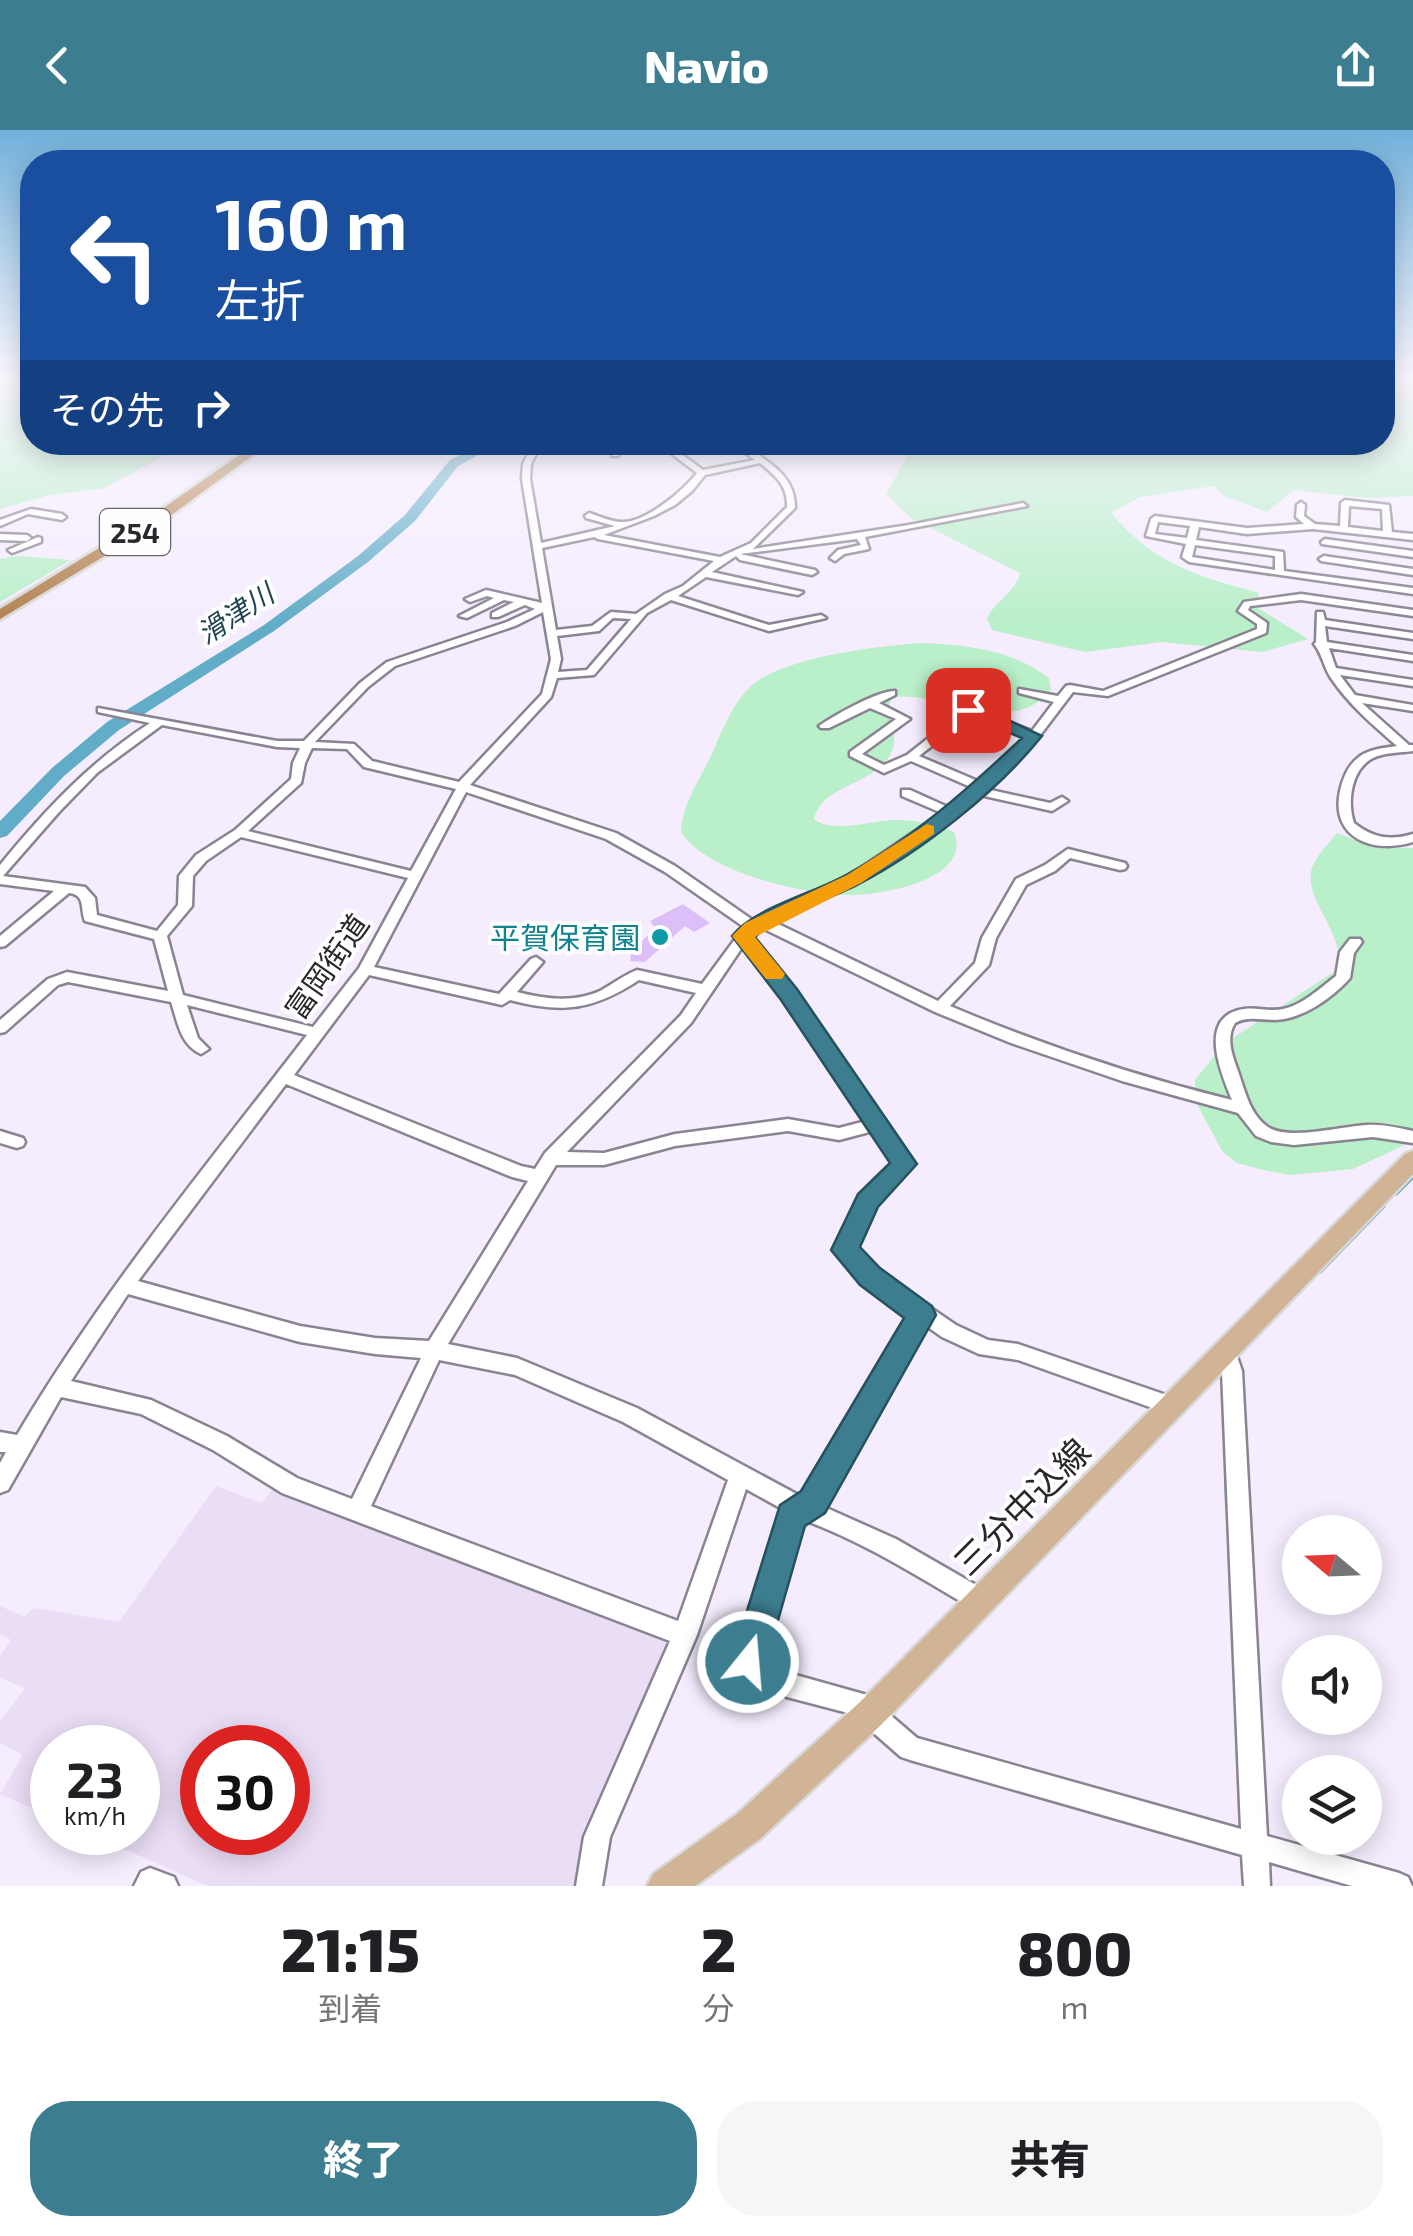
<!DOCTYPE html>
<html lang="ja">
<meta charset="utf-8">
<style>
body{margin:0;font-family:"Exo 2","Noto Sans JP",sans-serif;background:#f6f6f6;color:#202124;height:100vh;display:flex;flex-direction:column;font-size:38px;white-space:nowrap}
*{box-sizing:border-box;margin:0}
p{font-size:32px;color:#757577}
.icon{flex:none;width:55px;height:55px;fill:none;stroke:currentColor;stroke-width:2;stroke-linecap:round;stroke-linejoin:round}
.map{position:relative;height:1756px;overflow:hidden}
.sheet{display:flex;flex-direction:column;background:#fff;flex:1}
.sheet>*{flex:none}
.guide{position:absolute;left:20px;top:20px;width:1375px;height:305px;border-radius:40px;box-shadow:0 5px 25px #0003;background:#1a4fa0;color:#fff;overflow:hidden}
.needle{width:65px;rotate:289deg}
.controls{position:absolute;left:1282px;top:1385px;display:grid;gap:20px}
.controls a{display:grid;place-items:center;width:100px;height:100px;border-radius:50%;background:#fff;box-shadow:0 5px 25px #0003;font-size:50px}
.speed{position:absolute;left:30px;top:1595px;display:flex;gap:20px;font-size:50px;font-weight:700;text-align:center}
.speed>*{display:grid;place-content:center;width:130px;height:130px;border-radius:50%;background:#fff;box-shadow:0 5px 25px #0003;line-height:1}
.speed small{font-size:25px;font-weight:400}
.speed .limit{border:15px solid #d22;background:#fff;color:#111}
.pin{position:absolute;display:grid;place-items:center;width:85px;height:85px;color:#fff;margin:-42px;border-radius:20px;box-shadow:0 5px 15px #0006}
.me{position:absolute;width:110px;margin:-55px;rotate:17deg;stroke-linejoin:round;filter:drop-shadow(0 0 8px #0008)}
.turn{display:flex;align-items:center;gap:35px;height:210px;padding:0 30px;font-size:45px}
.turn .icon{width:130px;height:130px;stroke-width:2.5}
.turn b{display:block;font-size:70px;line-height:85px}
.then{display:flex;align-items:center;height:95px;padding:0 30px;background:#0003;gap:20px;font-size:38px}
.eta{display:flex;justify-content:space-evenly;align-items:center;height:170px;text-align:center}
.eta b{font-size:60px;font-weight:800;line-height:70px}
.primary-button{display:flex;gap:20px;margin-top:auto;padding:20px 30px}
.primary-button a{flex:1;height:115px;border-radius:40px;background:#3c7d90;color:#fff;font-size:40px;font-weight:800;line-height:115px;text-align:center}
.primary-button a+a{background:#f6f6f6;color:#202124}
header{display:flex;justify-content:space-between;align-items:center;height:130px;padding:0 30px;background:#3c7d90;color:#fff;font-size:45px;font-weight:800}
.map>svg:first-child{display:block}
</style>
<header><svg class="icon" aria-label="back" viewBox="0 0 24 24"><path d="M15 5l-7 7 7 7"/></svg>Navio<svg class="icon" aria-label="share" viewBox="0 0 24 24"><path d="M12 15V3M7 8l5-5 5 5M5 13v7h14v-7"/></svg></header>
<div class="map">
<svg width="1413" height="1756" viewBox="0 0 1413 1756">
<rect width="100%" height="100%" fill="#f5edfe"/>
<path fill="#eadef6" fill-rule="evenodd" d="M 216,1356 L 262,1373 L 275,1356 L 667,1504 L 671,1515 L 582,1756 L 208,1756 L 88,1703 L 138,1702 L 138,1618 L 52,1618 L 52,1687 L 0,1664 L 23,1625 L 0,1613 L 0,1591 L 25,1558 L 0,1548 L 0,1526 L 11,1510 L 0,1504 L 0,1476 L 25,1487 L 33,1478 L 119,1492 ZM 202,1618 L 288,1618 L 288,1702 L 202,1702 Z"/>
<path fill="#b9efc9" d="M 0,248 L 32,248 L 32,312 L 187,313 L 105,358 L 50,365 L 0,379 Z
M 1383,248 L 1413,256 L 1413,366 L 1365,368 L 1294,360 L 1267,382 L 1224,366 L 1213,356 L 1140,367 L 1111,383 C 1154,434 1197,446 1259,463 L 1256,477 L 1308,509 L 1262,522 L 1162,512 L 1085,522 L 992,500 L 987,489 C 994,471 1016,463 1020,443 L 911,388 L 886,364 L 908,325 L 906,320 L 887,313 L 1382,312 Z
M 17,426 L 71,430 L 0,472 L 0,429 Z
M 923,513 C 969,515 1012,520 1049,548 L 1051,560 C 1010,609 946,561 892,567 C 883,588 903,605 889,627 C 870,656 822,655 814,689 C 834,705 874,689 899,690 C 917,690 938,695 954,702 C 973,749 884,765 852,765 C 805,765 707,743 681,702 C 683,674 697,654 709,630 C 720,607 731,574 751,556 C 786,526 878,516 923,513 Z
M 1337,703 L 1373,717 L 1413,718 L 1413,1011 L 1353,1039 L 1290,1045 L 1263,1040 L 1237,1033 L 1222,1021 L 1196,972 L 1195,950 L 1224,914 L 1338,839 C 1345,803 1306,773 1311,742 C 1313,729 1329,713 1337,703 Z"/>
<g fill="none" stroke-linecap="round" stroke-linejoin="round">
<path stroke="#61adc7" stroke-width="5" d="M 1396,1063 L 1413,1046
M 1320,1141 L 1383,1076
M 1224,1245 L 1227,1345"/>
<path stroke="#61adc7" stroke-width="6" d="M 1227,1342 L 1228,1375"/>
<path fill="#61adc7" fill-rule="evenodd" d="M 488,312 L 503,312 L 458,336 L 415,391 L 368,432 L 274,501 L 119,600 L 64,646 L 7,706 L 0,708 L 0,691 L 52,638 L 107,592 L 264,495 L 358,426 L 405,385 L 450,330 Z"/>
</g>
<path fill="#dcbff8" d="M 683,774 L 710,793 L 694,802 L 685,796 L 645,832 L 630,831 L 633,813 L 640,813 L 655,798 L 650,791 Z"/>
<g fill="none" stroke-linecap="round" stroke-linejoin="round">
<g stroke="#8a8392" stroke-width="5">
<path id="minor" d="M 534,312 L 542,312 L 531,334 L 530,349 L 541,413 L 615,396 L 586,388 L 585,386 L 589,383 C 599,386 611,392 622,392 C 645,393 683,361 697,343 L 656,312 L 665,312 L 703,340 L 755,330 L 731,312 L 740,312 C 764,330 796,344 795,378 L 753,419 L 909,395 L 1023,373 L 1027,376 L 865,407 L 869,419 L 844,424 L 835,431 L 830,428 L 838,420 L 861,415 L 857,409 L 740,424 L 815,440 L 817,442 L 812,445 L 740,430 L 736,426 L 712,442 L 803,462 L 798,465 L 706,447 L 678,466 L 769,495 L 821,485 L 826,488 L 769,501 L 671,470 L 647,483 L 594,545 L 557,548 L 551,567 L 470,655 L 616,703 L 675,736 L 754,791 L 849,746 L 942,683 L 902,666 L 902,660 L 910,660 L 950,678 L 973,658 L 911,631 L 884,643 L 850,626 L 850,622 L 896,589 L 870,578 L 829,598 L 821,598 L 819,596 C 835,585 877,561 895,561 L 895,565 L 879,573 L 910,589 L 862,624 L 884,635 L 907,625 L 969,576 L 992,578 L 1000,589 L 1032,601 L 1054,572 L 1019,563 L 1019,559 L 1058,566 L 1066,556 L 1070,555 L 1103,561 L 1257,499 L 1257,494 L 1238,481 L 1244,472 L 1301,464 L 1413,480 L 1413,486 L 1301,470 L 1250,476 L 1248,480 L 1267,493 L 1266,503 L 1108,566 L 1073,562 L 1038,608 L 986,659 L 1050,673 L 1062,667 L 1068,671 L 1052,681 L 980,665 L 968,677 L 859,752 L 774,792 L 938,871 L 975,833 L 982,808 L 1016,749 L 1045,735 L 1068,719 L 1125,733 L 1127,736 L 1125,739 L 1120,740 L 1070,728 L 1055,741 L 1026,755 L 996,808 L 989,835 L 950,876 C 1042,915 1135,946 1232,970 C 1220,941 1197,886 1244,879 C 1257,877 1270,882 1283,879 C 1303,875 1320,858 1336,846 L 1340,822 L 1350,809 L 1360,809 L 1362,812 L 1354,823 L 1350,848 C 1332,868 1303,889 1275,890 C 1261,890 1248,886 1235,893 C 1225,909 1233,927 1239,944 C 1245,962 1251,986 1268,997 C 1288,1011 1343,996 1367,995 C 1383,994 1398,998 1413,1001 L 1413,1013 L 1373,1007 L 1294,1015 L 1271,1012 L 1256,1006 L 1238,983 L 1122,951 L 1011,913 L 935,882 L 762,798 L 751,807 L 794,862 L 914,1035 L 875,1075 L 855,1118 L 877,1141 L 956,1195 L 988,1210 L 1018,1214 L 1172,1267 L 1179,1270 L 1182,1276 L 1179,1282 L 1172,1285 L 1018,1230 L 979,1224 L 942,1207 L 925,1195 L 822,1376 L 896,1409 L 988,1462 L 991,1470 L 988,1478 L 980,1481 L 972,1478 C 917,1446 864,1412 804,1390 L 801,1393 L 761,1527 L 792,1544 L 867,1565 L 917,1608 L 1241,1699 L 1222,1241 L 1216,1221 L 1219,1215 L 1226,1213 L 1233,1215 L 1242,1241 L 1267,1706 L 1399,1743 L 1408,1747 L 1412,1756 L 1352,1756 L 1269,1732 L 1270,1756 L 1244,1756 L 1242,1725 L 910,1630 L 901,1627 L 852,1584 L 787,1567 L 740,1540 L 736,1532 L 784,1380 L 746,1359 L 697,1505 L 610,1707 L 602,1756 L 576,1756 L 584,1707 L 670,1511 L 282,1363 L 213,1320 L 141,1284 L 61,1267 L 8,1360 L 0,1363 L 0,1333 L 6,1322 L 0,1322 L 0,1302 L 17,1305 C 101,1163 206,1036 307,905 L 187,875 L 198,908 L 209,919 L 201,924 C 180,914 178,893 171,872 L 68,852 L 58,855 L 5,902 L 0,903 L 0,890 L 48,849 L 67,842 L 168,861 L 154,809 L 85,791 C 80,779 86,765 69,763 L 5,816 L 0,817 L 0,806 L 54,761 L 0,754 L 0,735 C 44,681 91,631 150,593 L 98,582 L 98,578 L 277,611 L 304,611 L 360,553 L 387,532 L 507,492 L 535,479 L 525,475 L 498,487 L 492,487 L 492,483 L 514,472 L 504,470 L 467,488 L 459,486 L 494,468 L 487,466 L 470,472 L 465,469 L 486,460 L 542,473 L 522,349 L 523,334 ZM 760,333 C 776,346 788,356 787,377 L 751,413 L 720,427 L 604,405 L 654,386 L 675,375 L 692,361 L 705,345 ZM 594,407 L 598,409 L 714,431 L 683,456 L 665,464 L 636,484 L 611,482 L 592,496 L 556,500 L 542,418 ZM 543,482 L 551,529 L 542,564 L 459,652 L 372,631 L 354,614 L 315,612 L 368,557 L 395,536 L 515,496 ZM 613,488 L 631,489 L 587,540 L 558,542 L 561,529 L 557,506 L 599,501 ZM 975,582 L 984,583 L 992,593 L 1026,607 L 980,652 L 919,626 ZM 162,595 L 277,617 L 300,618 L 293,633 L 291,649 L 235,700 L 196,725 L 179,746 L 178,775 L 157,801 L 97,785 L 95,768 L 85,757 L 3,746 L 59,682 L 97,643 ZM 312,618 L 347,619 L 364,637 L 456,659 L 411,741 L 248,701 L 301,653 L 305,633 ZM 466,662 L 606,709 L 665,742 L 744,797 L 702,854 L 637,840 C 624,845 613,854 600,861 C 573,873 545,869 517,862 L 543,832 L 536,827 L 531,829 L 499,864 L 374,837 ZM 241,707 L 408,748 L 359,838 L 313,897 L 183,865 L 167,806 L 192,776 L 193,746 L 206,731 ZM 743,816 L 784,868 L 866,991 L 839,998 L 788,989 L 675,1004 L 604,1023 L 567,1022 L 691,893 ZM 369,845 L 502,875 L 510,870 C 563,884 593,880 639,850 L 696,863 L 681,885 L 545,1023 L 535,1039 L 521,1036 L 294,945 ZM 286,954 L 512,1047 L 528,1051 L 429,1211 L 375,1208 L 300,1196 L 138,1151 ZM 788,1001 L 839,1010 L 873,1001 L 895,1034 L 862,1066 L 836,1120 L 863,1151 L 911,1185 L 805,1365 L 802,1367 L 637,1278 L 517,1228 L 448,1214 L 556,1035 L 604,1035 L 675,1016 ZM 128,1164 L 300,1212 L 375,1224 L 421,1228 L 352,1369 L 297,1348 L 227,1306 L 151,1270 L 71,1251 ZM 439,1230 L 515,1245 L 623,1292 L 728,1350 L 678,1491 L 371,1376 Z
M 618,312 L 626,312 L 618,326 L 612,326 Z
M 1345,370 L 1389,375 L 1392,402 L 1413,404 L 1413,410 L 1313,399 L 1247,404 L 1199,397 L 1196,410 L 1283,422 L 1284,441 L 1413,458 L 1413,464 L 1189,432 L 1182,427 L 1186,414 L 1146,406 L 1151,389 L 1155,386 L 1247,398 L 1304,394 L 1296,387 L 1297,375 L 1301,372 L 1305,375 L 1304,386 L 1315,394 L 1340,396 L 1341,373 ZM 1349,376 L 1382,379 L 1383,401 L 1348,397 ZM 1158,392 L 1190,396 L 1187,408 L 1155,404 ZM 1195,415 L 1275,426 L 1275,440 L 1192,427 Z
M 31,379 L 62,384 L 66,387 L 62,390 L 28,384 L 0,396 L 0,390 Z
M 0,404 L 27,405 L 31,408 L 27,411 L 0,410 Z
M 38,407 L 41,408 L 41,412 L 12,423 L 8,420 Z
M 1325,409 L 1413,421 L 1413,427 L 1322,414 L 1321,412 Z
M 1324,426 L 1413,439 L 1413,445 L 1321,431 L 1319,429 Z
M 1317,482 L 1323,482 L 1325,490 L 1413,503 L 1413,509 L 1325,496 L 1327,512 L 1413,525 L 1413,531 L 1329,518 L 1336,538 L 1413,550 L 1413,556 L 1340,545 L 1355,565 L 1413,575 L 1413,581 L 1362,573 L 1409,615 L 1413,615 L 1413,621 C 1400,623 1385,622 1373,628 C 1351,639 1347,672 1354,693 C 1373,708 1390,711 1413,704 L 1413,712 C 1374,724 1330,709 1340,661 C 1343,648 1348,635 1359,627 C 1369,619 1384,618 1397,616 C 1373,595 1349,575 1331,548 C 1324,538 1322,523 1314,514 L 1316,512 Z
M 0,1001 L 23,1008 L 25,1012 L 23,1016 L 17,1018 L 0,1013 Z
M 150,1738 L 174,1747 L 178,1756 L 134,1756 L 141,1742 Z"/>
</g>
<g stroke="#d8d8d9" stroke-width="5">
<path id="major" d="M 1413,1021 L 1413,1044 L 882,1594 L 761,1708 L 695,1756 L 647,1756 L 653,1744 L 737,1684 L 860,1572 L 1405,1024 Z"/>
</g>
<g stroke="#d8d8d9" stroke-width="6">
<path id="highway" d="M 258,312 L 271,312 L 166,389 L 0,489 L 0,479 L 156,383 Z"/>
</g>
<use href="#minor" fill="#fff" fill-rule="evenodd"/>
<use href="#major" fill="#d1b395" fill-rule="evenodd"/>
<use href="#highway" fill="#b2814e" fill-rule="evenodd"/>
</g>
<linearGradient id="sky" x2="0" y2="1"><stop stop-color="#72b1db"/><stop offset="0.5" stop-color="#faf7ff"/><stop offset="1" stop-color="#faf7ff" stop-opacity="0"/></linearGradient>
<rect width="1413" height="493" fill="url(#sky)"/>
<path fill="#3c7d90" stroke="#27515e" stroke-width="2.5" d="M 988,575 L 1002,587 L 1042,606 C 997,662 921,722 857,755 C 826,771 781,783 755,807 L 797,859 L 917,1034 L 878,1077 L 860,1117 L 880,1138 L 932,1176 L 936,1185 L 825,1383 L 805,1396 L 766,1532 L 761,1545 L 748,1550 L 736,1545 L 731,1532 L 780,1375 L 801,1361 L 904,1188 L 860,1155 L 831,1120 L 858,1064 L 890,1033 L 781,870 L 732,806 C 754,778 814,763 846,745 C 912,709 968,659 1022,608 L 990,595 L 983,585 L 968,585 L 960,580 L 968,575 Z"/>
<path fill="#f59e0b" d="M 927,694 L 934,696 L 934,704 L 861,753 L 755,807 L 785,844 L 782,849 L 766,849 L 732,806 L 745,793 L 847,745 Z"/>
<circle fill="#0f9aa8" stroke="#fefefe" stroke-width="4" cx="660" cy="807" r="10"/>
<g text-anchor="middle" dominant-baseline="central" stroke-width="8" stroke-linejoin="round" paint-order="stroke">
<rect fill="#fefefe" stroke="#69676b" stroke-width="2.5" x="100" y="379" width="70" height="46" rx="8"/>
<g font-size="28" font-weight="bold" fill="#29262c">
<text x="135" y="402">254</text>
</g>
<g font-size="28" font-style="italic" fill="#1f434e" stroke="#fefefe">
<text transform="translate(235 483) rotate(-33)">滑津川</text>
</g>
<g font-size="30" fill="#0d838f" stroke="#fefefe" text-anchor="end">
<text x="640" y="807">平賀保育園</text>
</g>
<g font-size="30" fill="#29262c" stroke="#fefefe">
<text transform="translate(326 836) rotate(-55)">富岡街道</text>
</g>
<g font-size="35" fill="#29262c" stroke="#fefefe">
<text transform="translate(1021 1376) rotate(-45)">三分中込線</text>
</g>
</g>
</svg>
<div class="controls">
<a><svg class="needle" viewBox="-14 -14 28 28"><path d="M0-13l5 13h-10z" fill="#e53935"/><path d="M0 13l5-13h-10z" fill="#757577"/></svg></a>
<a><svg class="icon" aria-label="sound" viewBox="0 0 24 24"><path d="M4 9h4l5-4v14l-5-4H4zM17 9q2 3 0 6"/></svg></a>
<a><svg class="icon" aria-label="layers" viewBox="0 0 24 24"><path d="M12 4l9 5-9 5-9-5zM3 14l9 5 9-5"/></svg></a>
</div>
<div class="speed"><div>23<small>km/h</small></div><div class="limit">30</div></div>
<div class="pin" style="left:968px;top:580px;background:#d93025"><svg class="icon" aria-label="arrive" viewBox="0 0 24 24"><path d="M6 21V4h12l-3 4 3 4H6"/></svg></div>
<svg class="me" style="left:748px;top:1532px" viewBox="-20 -20 40 40"><circle r="17" fill="#3c7d90" stroke="#fff" stroke-width="3"/><path d="M0-11L8 9 0 5-8 9z" fill="#fff"/></svg>
<div class="guide">
<div class="turn"><svg class="icon" aria-label="left" viewBox="0 0 24 24"><path d="M17 20v-9H6M10 6l-5 5 5 5"/></svg><div><b>160 m</b>左折</div></div>
<div class="then">その先<svg class="icon" aria-label="right" viewBox="0 0 24 24"><path d="M7 20v-9h11M14 6l5 5-5 5"/></svg></div>
</div>
</div>
<section class="sheet">
<div class="eta">
<div><b>21:15</b><p>到着</p></div>
<div><b>2</b><p>分</p></div>
<div><b>800</b><p>m</p></div>
</div>
<div class="primary-button"><a>終了</a><a>共有</a></div>
</section>
